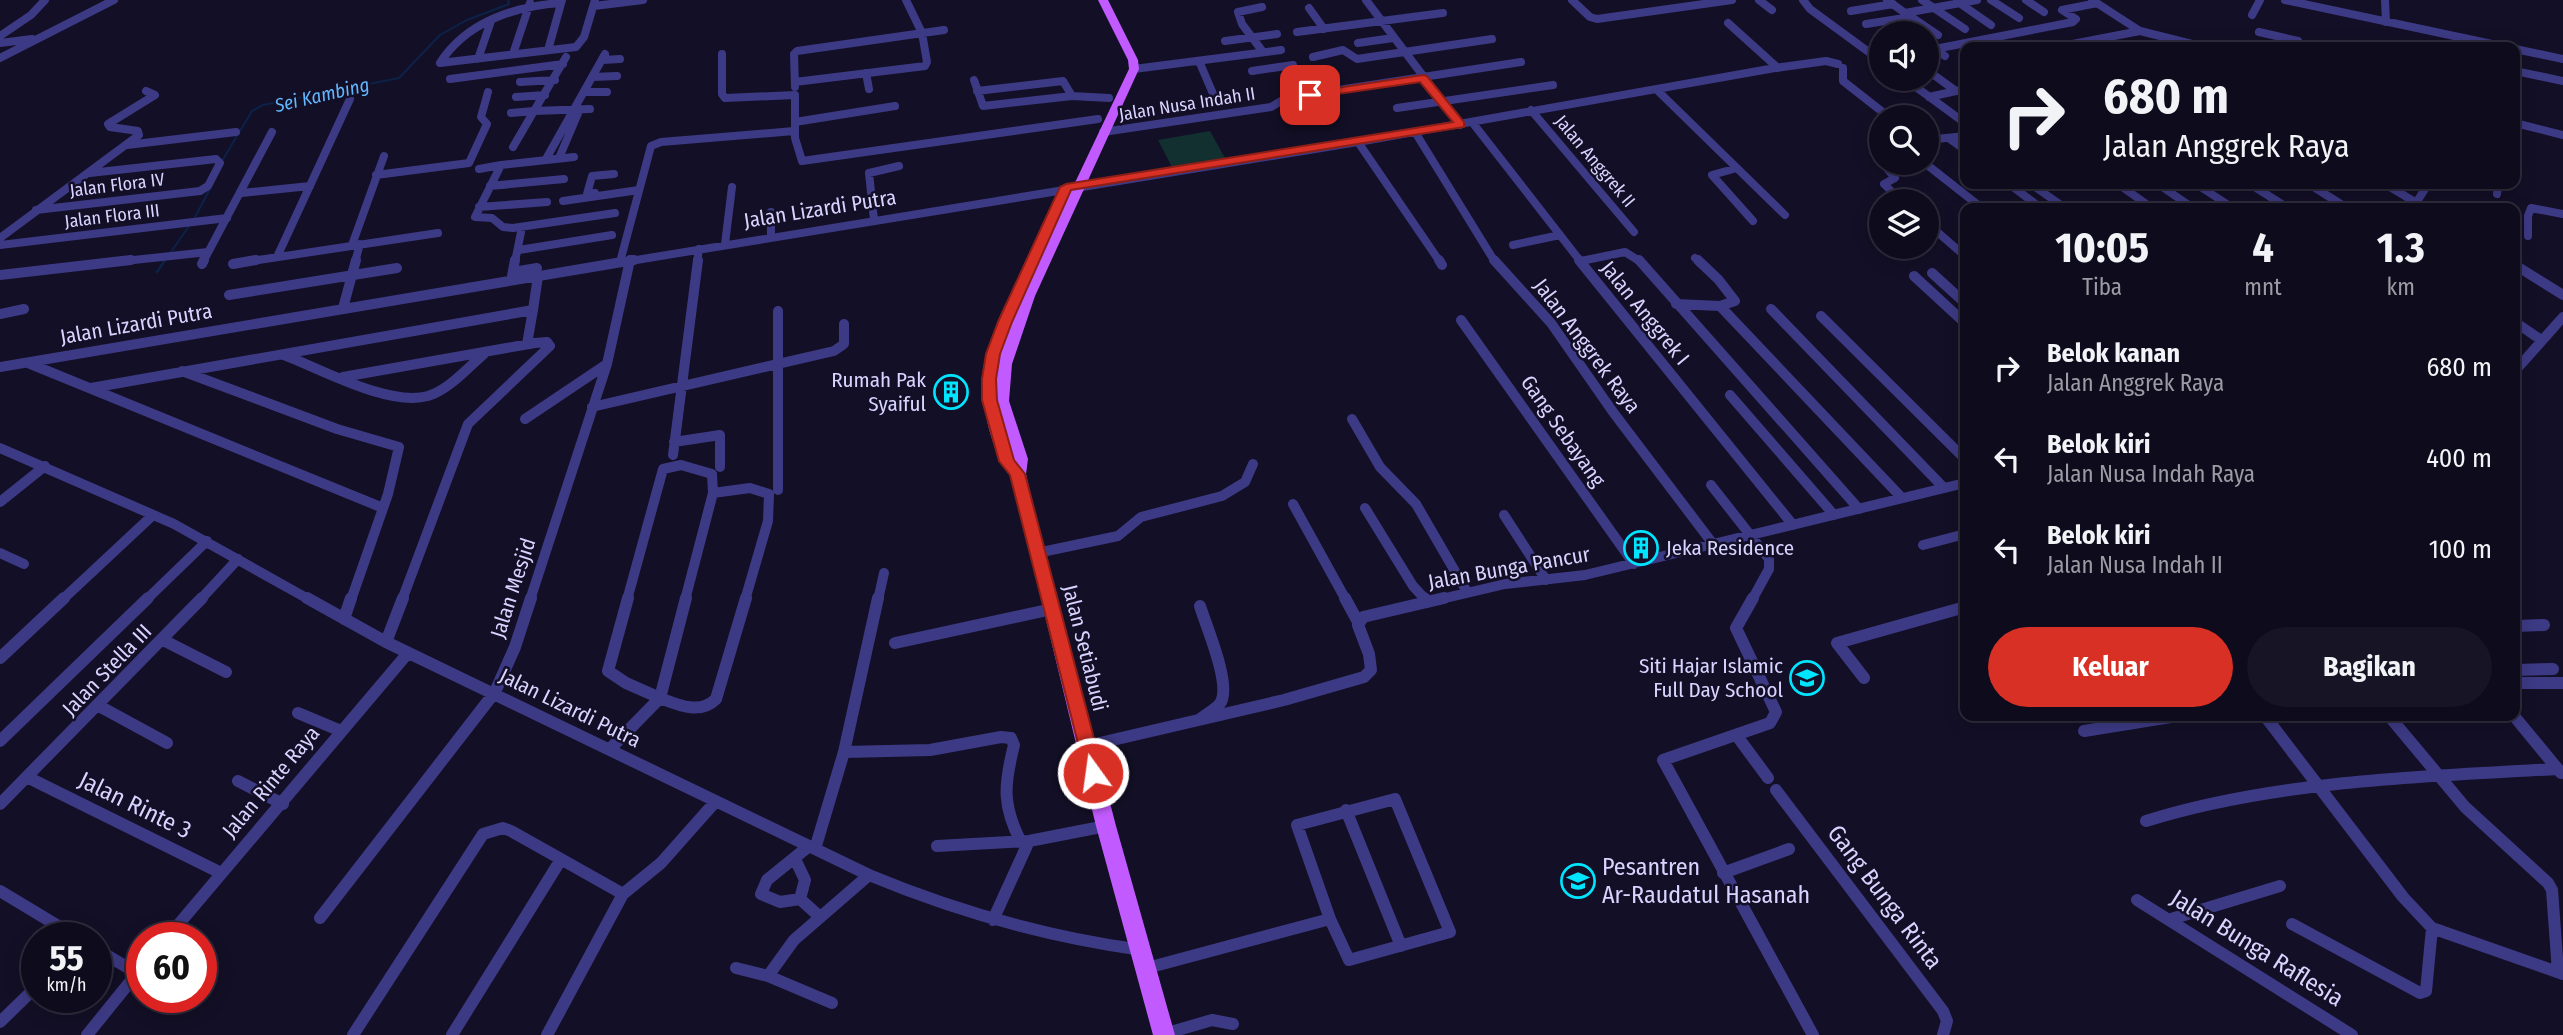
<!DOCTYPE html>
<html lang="id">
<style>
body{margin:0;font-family:"Fira Sans Condensed",sans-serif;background:#171425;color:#f1f3f6;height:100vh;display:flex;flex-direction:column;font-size:26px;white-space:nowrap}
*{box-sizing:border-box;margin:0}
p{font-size:23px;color:#9b9ba3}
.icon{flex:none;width:38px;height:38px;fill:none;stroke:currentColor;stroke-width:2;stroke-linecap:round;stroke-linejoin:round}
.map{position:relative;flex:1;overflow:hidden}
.drawer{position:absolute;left:1960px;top:203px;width:560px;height:518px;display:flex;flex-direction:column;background:#0e0b1c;border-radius:14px;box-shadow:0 4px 18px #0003,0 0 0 2px #2e2b3b}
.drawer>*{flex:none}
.top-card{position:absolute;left:1960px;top:42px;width:560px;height:147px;border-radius:14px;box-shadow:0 4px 18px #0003,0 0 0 2px #2e2b3b;background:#0e0b1c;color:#f1f3f6;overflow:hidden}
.buttons{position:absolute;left:1869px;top:21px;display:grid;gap:14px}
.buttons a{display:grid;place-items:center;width:70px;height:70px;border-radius:50%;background:#0e0b1c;box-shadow:0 4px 18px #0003,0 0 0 2px #2e2b3b;font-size:35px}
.speed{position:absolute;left:21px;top:922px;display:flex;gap:14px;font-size:35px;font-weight:700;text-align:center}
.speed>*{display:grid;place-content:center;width:91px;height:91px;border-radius:50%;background:#0e0b1c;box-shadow:0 4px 18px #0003,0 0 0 2px #2e2b3b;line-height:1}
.speed small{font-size:18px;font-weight:400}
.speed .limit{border:10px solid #d22;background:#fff;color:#111}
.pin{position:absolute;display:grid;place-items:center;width:60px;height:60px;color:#fff;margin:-30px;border-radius:14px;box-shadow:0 4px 10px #0006}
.me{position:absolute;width:77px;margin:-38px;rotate:346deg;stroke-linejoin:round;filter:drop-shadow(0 0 5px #0008)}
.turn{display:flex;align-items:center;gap:24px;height:147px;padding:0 28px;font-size:32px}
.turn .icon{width:91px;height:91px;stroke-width:2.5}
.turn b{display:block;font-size:49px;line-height:60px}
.eta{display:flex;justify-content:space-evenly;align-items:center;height:119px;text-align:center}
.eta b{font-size:42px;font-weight:700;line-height:49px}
.action{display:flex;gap:14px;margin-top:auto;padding:14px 28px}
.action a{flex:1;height:80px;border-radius:42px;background:#d93025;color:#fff;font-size:28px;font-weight:700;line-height:80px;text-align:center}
.action a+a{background:#171425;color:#f1f3f6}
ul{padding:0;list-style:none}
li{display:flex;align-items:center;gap:21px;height:91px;padding:0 28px}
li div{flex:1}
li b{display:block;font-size:26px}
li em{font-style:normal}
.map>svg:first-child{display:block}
</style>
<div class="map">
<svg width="2563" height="1035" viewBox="0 0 2563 1035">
<rect width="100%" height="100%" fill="#130f26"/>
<path fill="#12302f" d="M 1210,131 L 1225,158 L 1172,167 L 1158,140 Z"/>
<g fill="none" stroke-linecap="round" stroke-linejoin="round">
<path stroke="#0c2248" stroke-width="2" d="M 222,161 L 252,111 L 263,105 L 399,78 L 440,35 L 467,20 L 509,4 L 508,0
M 193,221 L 211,187
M 171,252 L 189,226
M 164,262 L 167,258"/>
<path stroke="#0c2248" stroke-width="2.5" d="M 157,272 L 165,260"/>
<path stroke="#3d3a85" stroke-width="8" d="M 1366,0 L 1460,125
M 1572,0 L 1590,17 L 1597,19 L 1732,0
M 1759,0 L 1772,10
M 1803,0 L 1810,9 L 1881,61
M 1887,0 L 1905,13 L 1977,0
M 1922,0 L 1965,29
M 1991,0 L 2019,18
M 2026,0 L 2044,12
M 2092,0 L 2140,31 L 2204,47
M 2285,0 L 2506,47
M 2385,0 L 2386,22
M 1958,2 L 1991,25
M 561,3 C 515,6 466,22 440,63 L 576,47 L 584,37 L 595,0
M 594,6 L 643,0
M 1262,7 L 1238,12 L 1242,24 L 1263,52
M 1309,8 L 1324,29
M 1851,11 L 1893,4
M 1907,14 L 1938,35
M 2252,15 L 2260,0
M 1728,23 L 1778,68
M 1866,24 L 1911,17
M 1297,32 L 1443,13
M 2259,32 L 2298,41 L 2294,47
M 1911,33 L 1930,30
M 0,36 L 31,15 L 45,0
M 1225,41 L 1277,34
M 0,43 L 32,39
M 1358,43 L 1393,38
M 1927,43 L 1945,56
M 2057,47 L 2140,31
M 1935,49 L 2073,22 L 2076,19 L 2062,10 L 2097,3
M 2515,49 L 2563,59
M 548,50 L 562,0
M 513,54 L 530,3
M 722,54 L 722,94 L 725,98 L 795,95 L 795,138 L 802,161 L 1098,119
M 566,57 L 534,111 L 590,109
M 1313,57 L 1343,50 L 1357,59 L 1492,39
M 0,58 L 114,0
M 478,59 L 491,21
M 602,60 L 620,59
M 1199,61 L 1214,96
M 1843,68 L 1843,81 L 1889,117
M 1134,69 L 1281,50
M 1927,70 L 1956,91
M 1252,71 L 1293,65
M 2515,71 L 2563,81
M 866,73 L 869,89
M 593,77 L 617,76
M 450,79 L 563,64
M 1905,79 L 1965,123
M 974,80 L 983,106 L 1072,96 L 1109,98
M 520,82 L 555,80
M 795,82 L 925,66 L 927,62 L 922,33 L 906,0
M 795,87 L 794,54 L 797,51 L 944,30
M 1657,90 L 1785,215
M 977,91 L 1063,81 L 1072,96
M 584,92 L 607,92
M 516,97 L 545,95
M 1929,97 L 1965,89
M 1397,108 L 1553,85
M 1531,110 L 1634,232
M 511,113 L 534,111 L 513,147
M 795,122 L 895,106
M 1472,122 L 1581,262
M 2515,123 L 2563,135
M 1103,132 L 1271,107 L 1286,98 L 1521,62
M 1415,132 L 1495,262
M 1950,139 L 1965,150
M 1927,140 L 1965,136
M 1358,142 L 1440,262
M 127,145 L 236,132
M 574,157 L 501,165 L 475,217 L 492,218 L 503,227 L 513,228 L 615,213
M 559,158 L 579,111
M 546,159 L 605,54
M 1926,164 L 1982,208
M 1884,165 L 1895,178 L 1884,184 L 1901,201
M 1737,168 L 1712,175 L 1753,221
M 479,169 L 501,165
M 376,175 L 469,163 L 487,124 L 481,117 L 488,92
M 2009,184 L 2041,208
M 2031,184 L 2065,208
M 2118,184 L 2152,208
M 2158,184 L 2193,208
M 2196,184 L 2233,208
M 2250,184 L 2288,208
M 2309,184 L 2347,208
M 2385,184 L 2425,208
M 490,186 L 564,179
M 242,193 L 310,186
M 595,193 L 587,194 L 592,176 L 614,174
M 2497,194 L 2498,184
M 563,201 L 639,190
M 2416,203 L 2428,184
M 479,207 L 547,202
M 36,210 L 200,191 L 208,186 L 220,163 L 216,159 L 90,173
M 771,212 L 771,237
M 874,220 L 869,173 L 899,166
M 1927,223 L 1965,256
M 2528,236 L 2528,216 L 2531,208 L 2563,214
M 0,238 L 139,135 L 138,131 L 110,127 L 108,124 L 155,95 L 146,91
M 725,244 L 732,187
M 0,245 L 227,218
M 352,245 L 384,156
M 1513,245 L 1560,235
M 519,250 L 612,235
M 277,257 L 350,99
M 1695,258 L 1700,262
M 1581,261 L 1625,252 L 1641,262
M 115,262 L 208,252
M 203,262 L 272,132
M 245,262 L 438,233
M 355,262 L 360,244
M 515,262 L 522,227
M 620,262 L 651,146 L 661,142 L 794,131
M 624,262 L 1358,142 L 1775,68 L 1826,61 L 1838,64
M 697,262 L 699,249"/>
<path stroke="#3d3a85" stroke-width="10" d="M 1439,260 L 1442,265
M 1494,260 L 1551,323 L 1613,412 L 1713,544
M 1579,260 L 1793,525
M 1639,260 L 1859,509
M 202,264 L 204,260
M 233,264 L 256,260
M 2515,265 L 2563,295
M 513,272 L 537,268
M 1932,273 L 1965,303
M 0,275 L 131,260
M 512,276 L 515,260
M 1914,276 L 1965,323
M 229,295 L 397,268
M 1676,304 L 1720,306 L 1735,301 L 1718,279 L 1698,260
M 1720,306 L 1902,498
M 343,308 L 356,260
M 1771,309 L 1944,488
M 778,311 L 778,490
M 0,314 L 24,309
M 1821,316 L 1965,459
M 1461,320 L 1634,564
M 2515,322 L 2541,340
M 527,344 L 533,310
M 284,355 C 321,369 389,407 428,396 C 449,390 468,367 484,354
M 28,363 L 383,508
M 0,367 L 634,260
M 182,371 L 337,429 L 399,447 L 388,494 L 351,600
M 2515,371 L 2563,317
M 343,377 L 535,343 L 547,342 L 550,346 L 468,424 L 402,600
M 91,388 L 533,310 L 538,276
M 1730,395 L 1834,515
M 592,407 L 834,351 L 844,344 L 844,324
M 525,419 L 607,364
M 1352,419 L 1380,467 L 1416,504 L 1467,592
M 674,442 L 720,435 L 720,467
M 0,448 L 174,524 L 310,600
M 673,455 L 698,260
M 1711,485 L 1769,559 L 1769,569 L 1752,600
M 713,493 L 750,488 L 769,494 L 768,521 L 745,600
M 0,502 L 45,466
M 1293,504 L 1346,600
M 1365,508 L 1413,586 L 1426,600
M 1504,515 L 1546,580
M 1923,545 L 1965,534
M 0,553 L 24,564
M 1037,553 L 1118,536 L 1141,517 L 1222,496 L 1245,482 L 1253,464
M 62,600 L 153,515
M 146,600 L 207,541
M 200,600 L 238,559
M 530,600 L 607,364 L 630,260
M 627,600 L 663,469 L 681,465 L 712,474 L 713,493
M 685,600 L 713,493
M 878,600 L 884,573
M 1437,600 L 1505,584 L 1585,575 L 1965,483"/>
<path stroke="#3d3a85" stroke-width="12" d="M 307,598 L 386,642 L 869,875 C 958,912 1047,937 1142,950
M 628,598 L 608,671 L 626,683 L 660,698
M 878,598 L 844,752 L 930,750 L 1001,737 L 1011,738 L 1014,745 C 1004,785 1002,805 1021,842
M 1345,598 L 1358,622
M 1424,598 L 1428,602
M 1753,598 L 1736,628 L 1776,712 L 1770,723 L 1663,760 L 1813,1035
M 1200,606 C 1206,626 1231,683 1221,702 C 1217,709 1206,714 1200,719
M 344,619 L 351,598
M 2515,626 L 2544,625
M 163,640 L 226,672
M 386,642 L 403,598
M 895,643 L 1052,609
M 0,658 L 64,598
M 2515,670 L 2553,669
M 1864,678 L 1837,643 L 1965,607
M 2515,683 L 2563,683
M 660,698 C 678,705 700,715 716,699 L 746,598
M 660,698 L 686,598
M 99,706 L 167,743
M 298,713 L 341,731
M 2265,716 L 2403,897 L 2432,928 L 2563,974
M 2389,716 L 2465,807 L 2548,883 L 2552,890 L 2558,972
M 2514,716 L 2561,773
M 2084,731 L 2177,716
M 1737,736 L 1768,778
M 0,741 L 148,598
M 1087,746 L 1284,700 L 1364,677 L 1371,670 L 1369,654 L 1358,625 L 1363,617 L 1444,598
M 610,749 L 660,698
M 29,778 L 221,873
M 238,781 L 283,804
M 1776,790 L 1943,1011 L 1947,1021 L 1943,1035
M 1395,799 L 1450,932 L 1349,960 L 1330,919 L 1297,825 Z
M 0,804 L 202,598
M 1346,810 L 1401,946
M 2146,821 C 2274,781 2424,776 2558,769
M 937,846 L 1029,841 L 1106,826
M 815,849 L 844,752
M 796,861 L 805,880 L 800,899 L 819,916
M 1723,873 L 1789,849
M 0,891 L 78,938
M 800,899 L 780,902 L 761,894 L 767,880 L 809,846
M 2137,900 L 2352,1035
M 320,918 L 495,692 L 515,647 L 531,598
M 2171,919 L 2280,886
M 993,920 L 1029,841
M 2292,924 L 2420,993 L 2426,991 L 2432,928
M 167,938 L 408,653
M 96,949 L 137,973
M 736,968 L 768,976 L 794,940 L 869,875
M 1147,968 L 1330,919
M 768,976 L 832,1003
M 0,1022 L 37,986
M 1164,1034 L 1212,1020 L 1233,1024
M 87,1035 L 142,967
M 353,1035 L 483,834 L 503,828 L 511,831 L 623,894
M 452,1035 L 560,861
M 547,1035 L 623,894 L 661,863 L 716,801"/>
<path fill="#c25bff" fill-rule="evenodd" d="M 1098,0 L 1108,0 L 1138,60 L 1139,69 L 1035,296 L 1012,364 L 1009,401 L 1028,459 L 1026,474 L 1031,497 L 1116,826 L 1175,1035 L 1153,1035 L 1096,826 L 1011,475 C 970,419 980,345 1014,289 L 1024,290 L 1129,69 L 1128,60 Z"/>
</g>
<path fill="#d93025" stroke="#8d1f18" stroke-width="2" d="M 1423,75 L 1427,76 L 1464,122 L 1464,127 L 1071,190 L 1012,322 L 1000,354 L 996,379 L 997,400 L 1014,460 L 1025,474 L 1103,773 L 1100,779 L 1093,781 L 1087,779 L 1010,475 L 999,461 L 982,400 L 982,379 L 986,354 L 998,322 L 1060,187 L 1066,184 L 1453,122 L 1420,82 L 1310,98 L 1305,95 L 1310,92 Z"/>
<defs>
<g id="building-ring" transform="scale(1.75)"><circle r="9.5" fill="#130f26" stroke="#00e5ff" stroke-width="1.5"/><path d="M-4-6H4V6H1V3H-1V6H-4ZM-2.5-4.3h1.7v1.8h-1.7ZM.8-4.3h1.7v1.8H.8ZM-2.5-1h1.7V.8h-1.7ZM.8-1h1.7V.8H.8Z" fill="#00e5ff"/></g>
<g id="school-ring" transform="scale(1.75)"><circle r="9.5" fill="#130f26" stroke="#00e5ff" stroke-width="1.5"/><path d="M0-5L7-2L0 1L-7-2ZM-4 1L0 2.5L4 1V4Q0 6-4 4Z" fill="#00e5ff"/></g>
</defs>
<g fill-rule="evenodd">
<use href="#building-ring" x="951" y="392"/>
<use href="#building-ring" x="1641" y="548"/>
<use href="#school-ring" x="1807" y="678"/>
<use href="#school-ring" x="1578" y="881"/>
</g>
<g text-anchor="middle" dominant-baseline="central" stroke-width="5" stroke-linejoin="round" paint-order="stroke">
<g font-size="18" fill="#d9d4ff" stroke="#130f26">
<text transform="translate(1187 104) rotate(-9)">Jalan Nusa Indah II</text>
<text transform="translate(1595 161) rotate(50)">Jalan Anggrek II</text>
<text transform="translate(117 185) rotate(-7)">Jalan Flora IV</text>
<text transform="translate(112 216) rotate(-7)">Jalan Flora III</text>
</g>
<g font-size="19" font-style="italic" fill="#62b6ff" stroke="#130f26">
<text transform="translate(322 95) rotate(-13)">Sei Kambing</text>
</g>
<g font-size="21" fill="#d9d4ff" stroke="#130f26">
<text transform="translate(820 209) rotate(-9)">Jalan Lizardi Putra</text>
<text transform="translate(1645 313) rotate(51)">Jalan Anggrek I</text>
<text transform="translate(136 324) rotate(-10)">Jalan Lizardi Putra</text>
<text transform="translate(1587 346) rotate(53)">Jalan Anggrek Raya</text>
<text transform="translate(1563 431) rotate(55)">Gang Sebayang</text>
<text transform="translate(1509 568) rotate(-10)">Jalan Bunga Pancur</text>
<text transform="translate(513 588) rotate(-72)">Jalan Mesjid</text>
<text transform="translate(1085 648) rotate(76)">Jalan Setiabudi</text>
<text transform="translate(107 670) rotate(-46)">Jalan Stella III</text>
<text transform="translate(570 708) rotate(26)">Jalan Lizardi Putra</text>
<text transform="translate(271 782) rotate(-50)">Jalan Rinte Raya</text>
</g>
<g font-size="21" fill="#d9d4ff" stroke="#130f26" text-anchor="end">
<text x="926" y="380">Rumah Pak<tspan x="926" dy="24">Syaiful</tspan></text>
<text x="1666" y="548" text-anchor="start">Jeka Residence</text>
<text x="1783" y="666">Siti Hajar Islamic<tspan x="1783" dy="24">Full Day School</tspan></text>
</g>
<g font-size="24" fill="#d9d4ff" stroke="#130f26">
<text transform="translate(135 805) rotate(26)">Jalan Rinte 3</text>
<text transform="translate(1885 897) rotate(53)">Gang Bunga Rinta</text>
<text transform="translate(2257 948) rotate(32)">Jalan Bunga Raflesia</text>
</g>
<g font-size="24" fill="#d9d4ff" stroke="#130f26" text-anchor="start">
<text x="1602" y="867">Pesantren<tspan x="1602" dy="28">Ar-Raudatul Hasanah</tspan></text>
</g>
</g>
</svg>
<div class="buttons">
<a><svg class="icon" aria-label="sound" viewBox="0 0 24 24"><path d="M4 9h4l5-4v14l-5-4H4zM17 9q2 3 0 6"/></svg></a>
<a><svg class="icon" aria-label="search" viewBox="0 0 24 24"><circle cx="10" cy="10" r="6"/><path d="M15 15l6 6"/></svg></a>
<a><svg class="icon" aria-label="layers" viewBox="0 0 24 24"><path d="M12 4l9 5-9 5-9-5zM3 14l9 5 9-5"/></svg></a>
</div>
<div class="speed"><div>55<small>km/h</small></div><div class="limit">60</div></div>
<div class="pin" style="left:1310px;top:95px;background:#d93025"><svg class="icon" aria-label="arrive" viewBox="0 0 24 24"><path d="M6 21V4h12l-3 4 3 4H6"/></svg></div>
<svg class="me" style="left:1093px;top:773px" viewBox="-20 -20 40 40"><circle r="17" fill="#d93025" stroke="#fff" stroke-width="3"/><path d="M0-11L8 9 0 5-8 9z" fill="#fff"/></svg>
<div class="top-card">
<div class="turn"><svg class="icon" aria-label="right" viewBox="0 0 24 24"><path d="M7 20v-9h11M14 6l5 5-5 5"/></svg><div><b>680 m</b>Jalan Anggrek Raya</div></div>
</div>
<section class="drawer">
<div class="eta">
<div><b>10:05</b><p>Tiba</p></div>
<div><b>4</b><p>mnt</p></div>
<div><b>1.3</b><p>km</p></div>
</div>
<ul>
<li><svg class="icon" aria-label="right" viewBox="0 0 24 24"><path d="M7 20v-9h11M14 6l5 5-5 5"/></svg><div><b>Belok kanan</b><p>Jalan Anggrek Raya</p></div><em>680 m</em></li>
<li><svg class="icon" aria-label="left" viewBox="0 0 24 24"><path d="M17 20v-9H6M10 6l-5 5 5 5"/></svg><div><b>Belok kiri</b><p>Jalan Nusa Indah Raya</p></div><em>400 m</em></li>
<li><svg class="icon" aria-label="left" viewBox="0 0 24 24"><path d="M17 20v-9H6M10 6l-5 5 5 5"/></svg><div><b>Belok kiri</b><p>Jalan Nusa Indah II</p></div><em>100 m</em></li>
</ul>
<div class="action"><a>Keluar</a><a>Bagikan</a></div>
</section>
</div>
